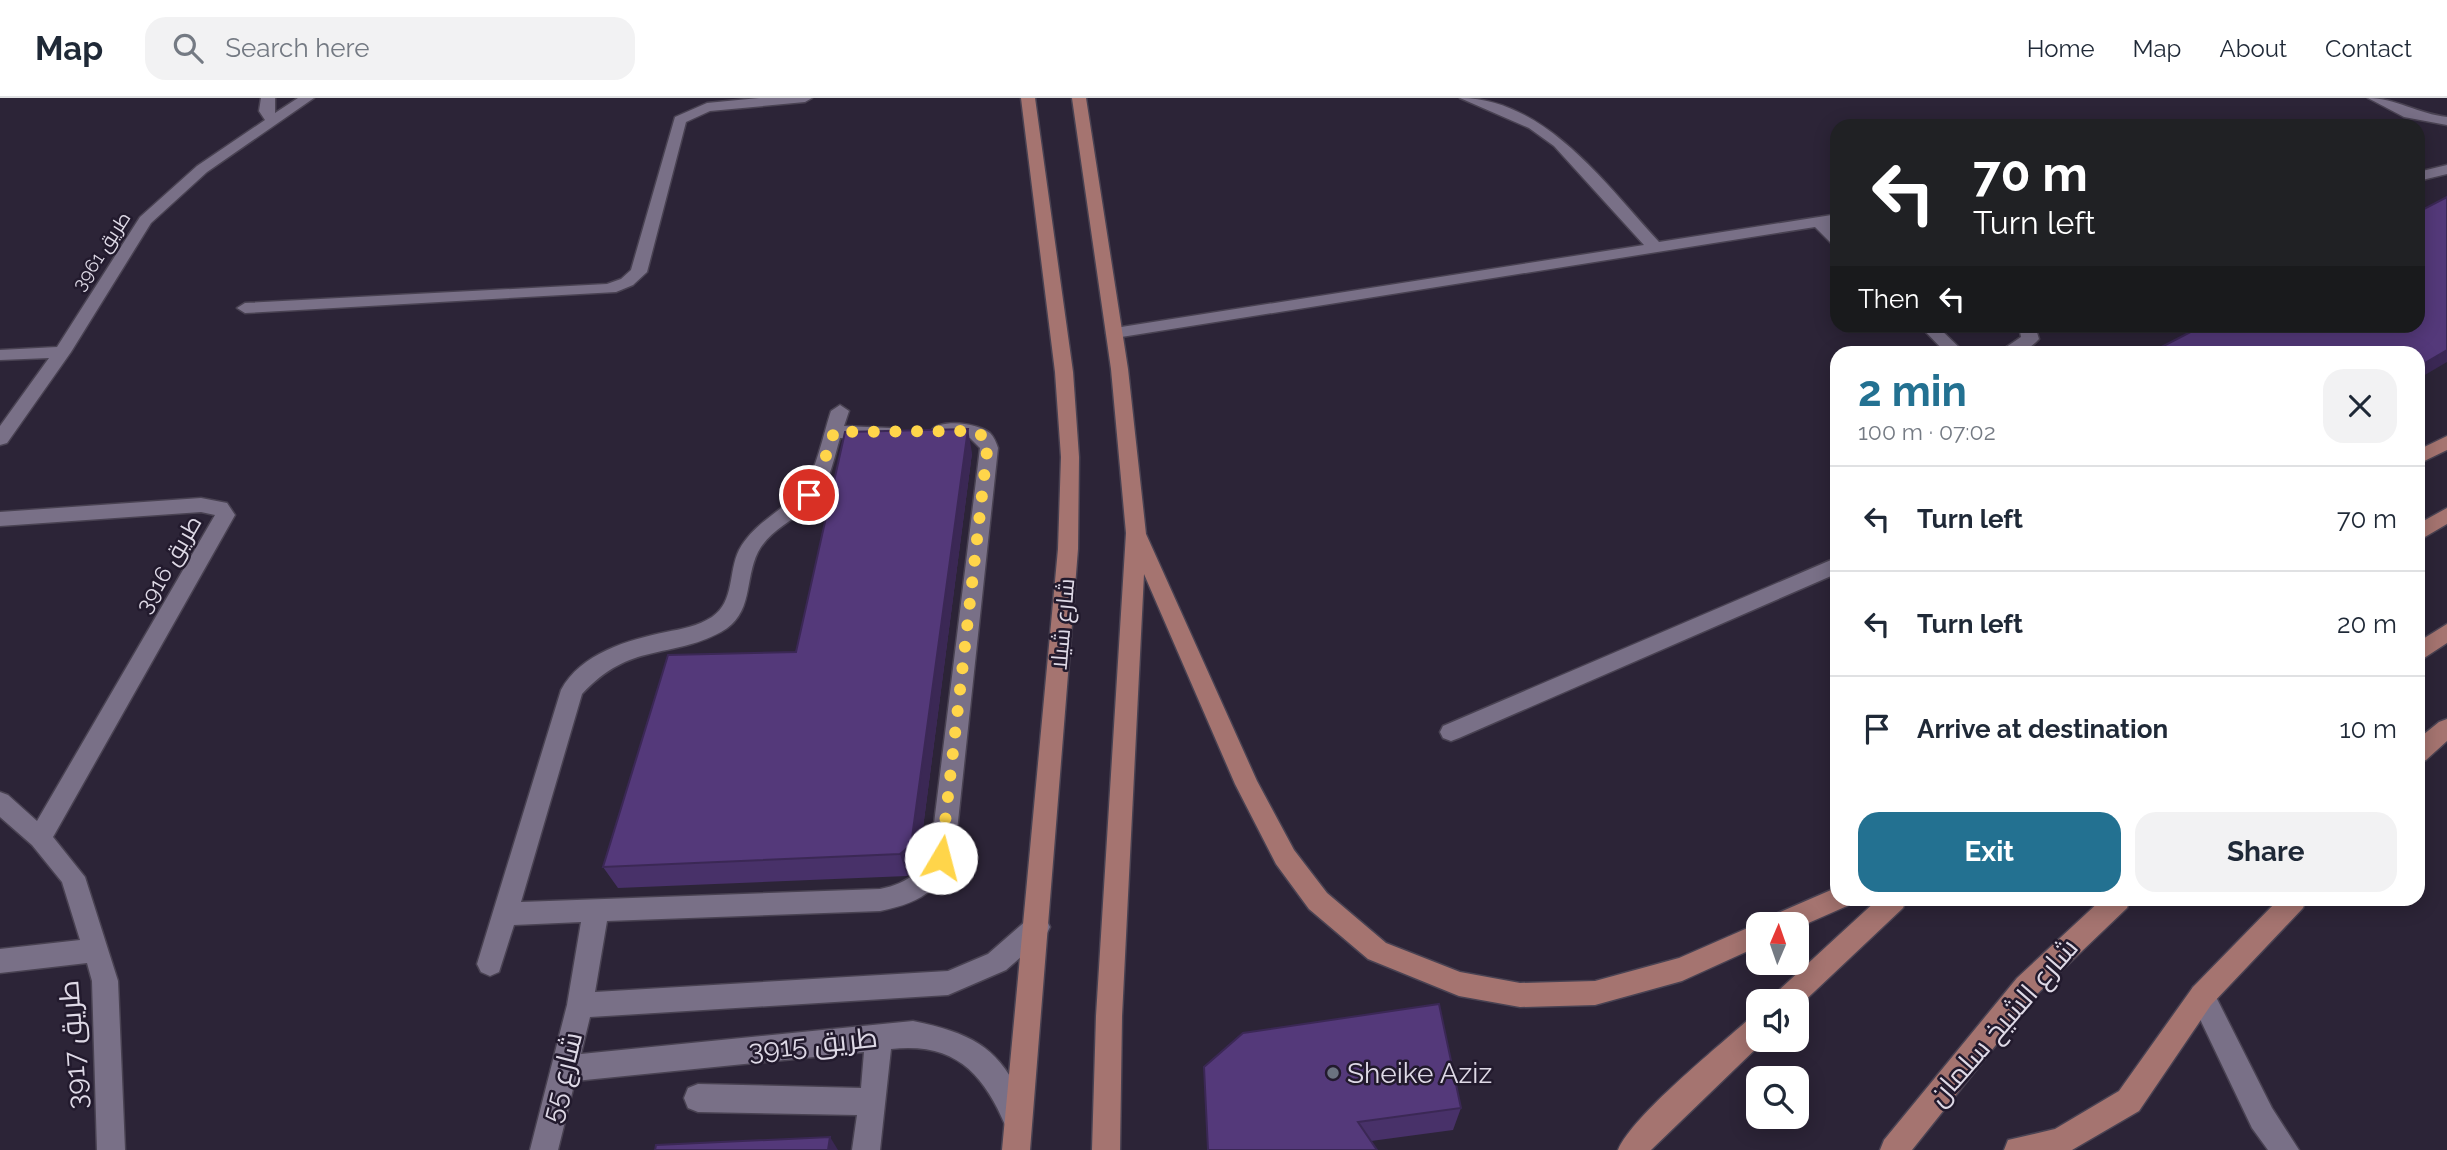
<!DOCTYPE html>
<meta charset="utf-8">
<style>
body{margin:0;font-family:Raleway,Cairo,sans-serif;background:#f2f2f3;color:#1f2937;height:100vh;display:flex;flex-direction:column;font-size:26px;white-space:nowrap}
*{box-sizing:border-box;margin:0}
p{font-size:23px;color:#747a83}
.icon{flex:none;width:38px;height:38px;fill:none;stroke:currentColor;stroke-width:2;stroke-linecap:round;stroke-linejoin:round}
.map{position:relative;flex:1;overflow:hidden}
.drawer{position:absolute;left:1830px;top:248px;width:595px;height:560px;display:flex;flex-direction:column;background:#fff;border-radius:21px;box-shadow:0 4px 18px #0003}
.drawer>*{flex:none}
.hud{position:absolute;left:1830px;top:21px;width:595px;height:214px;border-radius:21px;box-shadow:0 4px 18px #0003;background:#202124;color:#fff;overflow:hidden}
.needle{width:46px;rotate:2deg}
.buttons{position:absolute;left:1746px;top:814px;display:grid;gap:14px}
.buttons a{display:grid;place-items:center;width:63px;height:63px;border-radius:14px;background:#fff;box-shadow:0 4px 18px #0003;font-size:35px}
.pin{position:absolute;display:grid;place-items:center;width:60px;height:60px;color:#fff;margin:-30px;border:4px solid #fff;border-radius:50%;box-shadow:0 2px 7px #0007}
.me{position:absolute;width:77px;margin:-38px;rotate:8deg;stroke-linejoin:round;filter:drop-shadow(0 0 5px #0008)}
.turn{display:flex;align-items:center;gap:24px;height:147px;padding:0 28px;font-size:32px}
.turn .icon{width:91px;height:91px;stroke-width:2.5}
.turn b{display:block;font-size:49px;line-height:60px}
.then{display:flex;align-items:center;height:66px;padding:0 28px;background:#0003;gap:14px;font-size:26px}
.round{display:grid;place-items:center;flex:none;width:74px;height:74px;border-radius:21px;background:#f2f2f3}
.head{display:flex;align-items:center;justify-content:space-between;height:119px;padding:0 28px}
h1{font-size:42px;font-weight:700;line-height:52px;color:#237191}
.button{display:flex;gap:14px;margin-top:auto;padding:14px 28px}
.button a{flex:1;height:80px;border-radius:21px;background:#237191;color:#fff;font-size:28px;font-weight:700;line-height:80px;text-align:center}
.button a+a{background:#f2f2f3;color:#1f2937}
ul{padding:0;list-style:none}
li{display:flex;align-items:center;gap:21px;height:105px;padding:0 28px;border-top:2px solid #e0e1e3}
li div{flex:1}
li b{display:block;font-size:26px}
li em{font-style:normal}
header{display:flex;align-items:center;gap:42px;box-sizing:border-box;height:98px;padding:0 35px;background:#fff;border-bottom:2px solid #e0e1e3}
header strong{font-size:33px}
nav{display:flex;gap:38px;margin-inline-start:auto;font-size:24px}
.search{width:490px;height:63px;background:#f2f2f3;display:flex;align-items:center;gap:18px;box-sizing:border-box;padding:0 24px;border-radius:21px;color:#747a83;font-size:26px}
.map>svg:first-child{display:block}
</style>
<header>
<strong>Map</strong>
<div class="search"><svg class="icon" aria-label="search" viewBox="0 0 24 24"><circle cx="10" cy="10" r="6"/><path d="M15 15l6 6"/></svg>Search here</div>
<nav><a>Home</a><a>Map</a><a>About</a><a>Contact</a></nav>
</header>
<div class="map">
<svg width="2447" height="1052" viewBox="0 0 2447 1052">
<rect width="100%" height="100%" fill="#2c2437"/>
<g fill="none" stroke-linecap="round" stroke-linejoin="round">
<g stroke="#494252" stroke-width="3">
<path id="minor" d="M 261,0 L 275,0 L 275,15 L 298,0 L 314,0 L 207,74 L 151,125 L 71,254 L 7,345 L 0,347 L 0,328 L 49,260 L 0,262 L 0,252 L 57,249 L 140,119 L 197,68 L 265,22 L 259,13 Z
M 759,0 L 812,0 L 805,4 L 710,13 L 686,24 L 647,174 L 633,187 L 616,194 L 245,215 L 237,210 L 245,205 L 607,186 L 621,181 L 631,172 L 675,19 L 707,5 Z
M 1460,0 C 1545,0 1606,87 1659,144 L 1838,116 L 1838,126 L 1830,127 L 1838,134 L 1838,148 L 1832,146 L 1815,129 L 1115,240 L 1106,235 L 1115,230 L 1644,147 L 1554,48 L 1529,30 Z
M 2368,0 C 2395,0 2419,16 2447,19 L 2447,27 L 2404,19 Z
M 2447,67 L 2447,76 L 2418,83 L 2418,74 Z
M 1920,228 L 1937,228 L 1966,256 L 1947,256 Z
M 2019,228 L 2035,228 L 2039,241 C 2027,255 2013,256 1996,256 L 2021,239 Z
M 840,307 L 849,313 L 844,328 L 890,330 L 892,334 L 890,338 L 883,340 L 840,340 C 834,360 830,383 817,400 C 801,420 771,429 758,454 C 744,482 754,516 721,534 C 669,562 631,543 582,596 L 521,804 L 880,791 C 910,785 925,772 932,742 L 980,350 L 970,340 L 940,339 L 931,333 C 940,320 978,325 990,335 C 994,339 996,344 998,350 L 956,742 C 946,789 925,804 880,813 L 607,823 L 595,894 L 948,873 L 988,856 L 1028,821 L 1037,818 L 1046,821 L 1050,829 L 1046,837 L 1006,872 L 948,897 L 590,919 L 581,956 L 913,923 C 981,937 1004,954 1030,1019 L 1026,1029 L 1016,1033 L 1006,1029 C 983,974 954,944 891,951 L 880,1052 L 852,1052 L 857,1017 L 698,1014 L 688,1010 L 684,1000 L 688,990 L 698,986 L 861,990 L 864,954 L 575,983 L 558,1052 L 530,1052 L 567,907 L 581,824 L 514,827 L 499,874 L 490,878 L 481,874 L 477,866 L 561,592 C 581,555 628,542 666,534 C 682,531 698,528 712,519 C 735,503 728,474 739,452 C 754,425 780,414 801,393 C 815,379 824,333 831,313 Z
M 201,400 L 227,405 L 235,417 L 53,739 L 85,779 L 118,883 L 125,1052 L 97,1052 L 92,883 L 87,865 L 0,875 L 0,851 L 80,842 L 62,784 L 32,747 L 0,719 L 0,694 L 8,697 L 37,723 L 215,417 L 201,414 L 0,428 L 0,414 Z
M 1838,459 L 1838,475 L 1459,640 L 1451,643 L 1443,640 L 1440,634 L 1443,628 Z
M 2202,886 L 2211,889 L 2272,1010 L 2299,1052 L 2268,1052 L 2252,1030 L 2189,898 L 2193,889 Z"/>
</g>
<g stroke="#494252" stroke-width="3">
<path id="major" d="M 1021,0 L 1035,0 L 1073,274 L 1079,359 L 1078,451 L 1030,1052 L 1002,1052 L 1058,451 L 1061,359 L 1055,274 Z
M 1072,0 L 1086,0 L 1128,271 L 1146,436 L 1257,683 L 1294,752 L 1327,795 L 1386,845 L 1460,874 L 1520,885 L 1595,883 L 1679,860 L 1759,825 L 1763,826 L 1759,826 L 1759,848 L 1682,883 L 1595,907 L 1520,909 L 1459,898 L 1368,861 L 1309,811 L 1276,766 L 1235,686 L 1144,476 L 1122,918 L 1120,1052 L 1092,1052 L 1096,918 L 1126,435 L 1111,271 Z
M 2447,338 L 2447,352 L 2418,366 L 2418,352 Z
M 2447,410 L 2447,426 L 2418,443 L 2418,426 Z
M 2447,526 L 2447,545 L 2418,564 L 2418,544 Z
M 2447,621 L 2447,643 L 2426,662 L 2418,664 L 2418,641 L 2439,624 Z
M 1838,789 L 1838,802 L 1850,802 L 1847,808 L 1797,830 L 1797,826 L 1767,826 L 1771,818 Z
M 1877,802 L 1906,802 L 1903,810 L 1797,910 L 1797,903 L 1773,903 L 1777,894 Z
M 2101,802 L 2130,802 L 2127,810 L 2035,898 L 1912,1052 L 1880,1052 L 1884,1042 L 2017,880 Z
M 2278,802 L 2306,802 L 2303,810 L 2211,907 L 2139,1013 L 2072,1052 L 2004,1052 L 2008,1042 L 2055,1031 L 2119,993 L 2193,889 Z
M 1759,917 L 1759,942 L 1765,942 L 1651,1052 L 1618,1052 C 1633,1017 1718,949 1750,920 Z"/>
</g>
<use href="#minor" fill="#797087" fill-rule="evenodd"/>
<use href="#major" fill="#a57470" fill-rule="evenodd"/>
</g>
<path fill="#483169" d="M 972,355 L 918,768 L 907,778 L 618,790 L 603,769 Z
M 1204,969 L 1461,1010 L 1453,1032 L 1371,1043 Z"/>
<path fill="#3b2855" d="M 2447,252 L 2447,264 L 2418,281 L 2418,269 Z
M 968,331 L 972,355 L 918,768 L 907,778 L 900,756 Z
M 830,1039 L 838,1052 L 828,1052 Z"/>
<path fill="#54397a" stroke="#3b2855" stroke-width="2" d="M 2447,99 L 2447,252 L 2418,269 L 2418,256 L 2148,256 L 2202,228 L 2418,228 L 2418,114 Z
M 968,331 L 911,747 L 900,756 L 603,769 L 668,557 L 796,554 L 845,334 Z
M 1439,906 L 1461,1010 L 1358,1024 L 1377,1052 L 1208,1052 L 1204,969 L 1243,935 Z
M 830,1039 L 828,1052 L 655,1052 L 656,1047 Z"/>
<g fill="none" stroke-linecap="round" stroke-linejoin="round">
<path stroke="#ffd54a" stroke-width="12" stroke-dasharray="0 21.6" d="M 809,397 L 816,387 L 834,334 L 961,333 L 979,335 L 988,344 L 941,760"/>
</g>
<circle fill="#6b7280" stroke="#221a2d" stroke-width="2.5" cx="1333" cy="975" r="7"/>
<g text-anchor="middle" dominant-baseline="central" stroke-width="5" stroke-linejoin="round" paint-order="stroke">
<g font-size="19" fill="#ded9e6" stroke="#221a2d">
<text transform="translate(101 153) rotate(-57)">طريق 3961</text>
</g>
<g font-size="23" fill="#ded9e6" stroke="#221a2d">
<text transform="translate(168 466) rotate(-60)">طريق 3916</text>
<text transform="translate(1062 526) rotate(-85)">شارع شيلا</text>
</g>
<g font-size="28" fill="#ded9e6" stroke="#221a2d">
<text transform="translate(2003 924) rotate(-49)">شارع الشيخ سلمان</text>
<text transform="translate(813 946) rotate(-6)">طريق 3915</text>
<text transform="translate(73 947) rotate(-94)">طريق 3917</text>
<text transform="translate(562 979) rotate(-76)">شارع 55</text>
</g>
<g font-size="28" fill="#ded9e6" stroke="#221a2d" text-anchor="start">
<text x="1347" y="975">Sheike Aziz</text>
</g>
</g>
</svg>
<div class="buttons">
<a><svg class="needle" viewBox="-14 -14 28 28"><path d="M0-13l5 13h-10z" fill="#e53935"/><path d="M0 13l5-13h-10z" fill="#747a83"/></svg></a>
<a><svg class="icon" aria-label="sound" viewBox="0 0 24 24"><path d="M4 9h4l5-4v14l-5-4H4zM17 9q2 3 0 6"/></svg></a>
<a><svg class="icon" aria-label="search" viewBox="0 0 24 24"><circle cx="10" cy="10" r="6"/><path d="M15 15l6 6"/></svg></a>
</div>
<div class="pin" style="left:809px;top:397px;background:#d93025"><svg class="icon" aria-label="arrive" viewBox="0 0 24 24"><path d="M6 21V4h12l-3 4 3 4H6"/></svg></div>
<svg class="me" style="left:941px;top:760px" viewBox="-20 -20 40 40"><circle r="19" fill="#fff"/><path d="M0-13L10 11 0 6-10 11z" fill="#ffd54a"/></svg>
<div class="hud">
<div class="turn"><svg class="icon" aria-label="left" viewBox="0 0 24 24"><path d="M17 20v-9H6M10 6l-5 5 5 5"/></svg><div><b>70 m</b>Turn left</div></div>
<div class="then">Then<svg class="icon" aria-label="left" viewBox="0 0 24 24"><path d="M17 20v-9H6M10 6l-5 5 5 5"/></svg></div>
</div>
<section class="drawer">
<div class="head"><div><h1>2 min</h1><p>100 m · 07:02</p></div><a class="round"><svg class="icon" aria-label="close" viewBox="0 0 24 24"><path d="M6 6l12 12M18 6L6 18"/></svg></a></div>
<ul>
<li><svg class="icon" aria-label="left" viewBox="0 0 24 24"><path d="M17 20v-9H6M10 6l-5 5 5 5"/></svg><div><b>Turn left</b></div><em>70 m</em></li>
<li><svg class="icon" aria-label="left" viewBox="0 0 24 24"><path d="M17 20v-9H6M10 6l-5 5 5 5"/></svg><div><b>Turn left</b></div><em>20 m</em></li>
<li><svg class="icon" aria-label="arrive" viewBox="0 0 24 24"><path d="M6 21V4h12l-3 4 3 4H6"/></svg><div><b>Arrive at destination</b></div><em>10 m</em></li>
</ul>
<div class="button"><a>Exit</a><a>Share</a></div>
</section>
</div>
